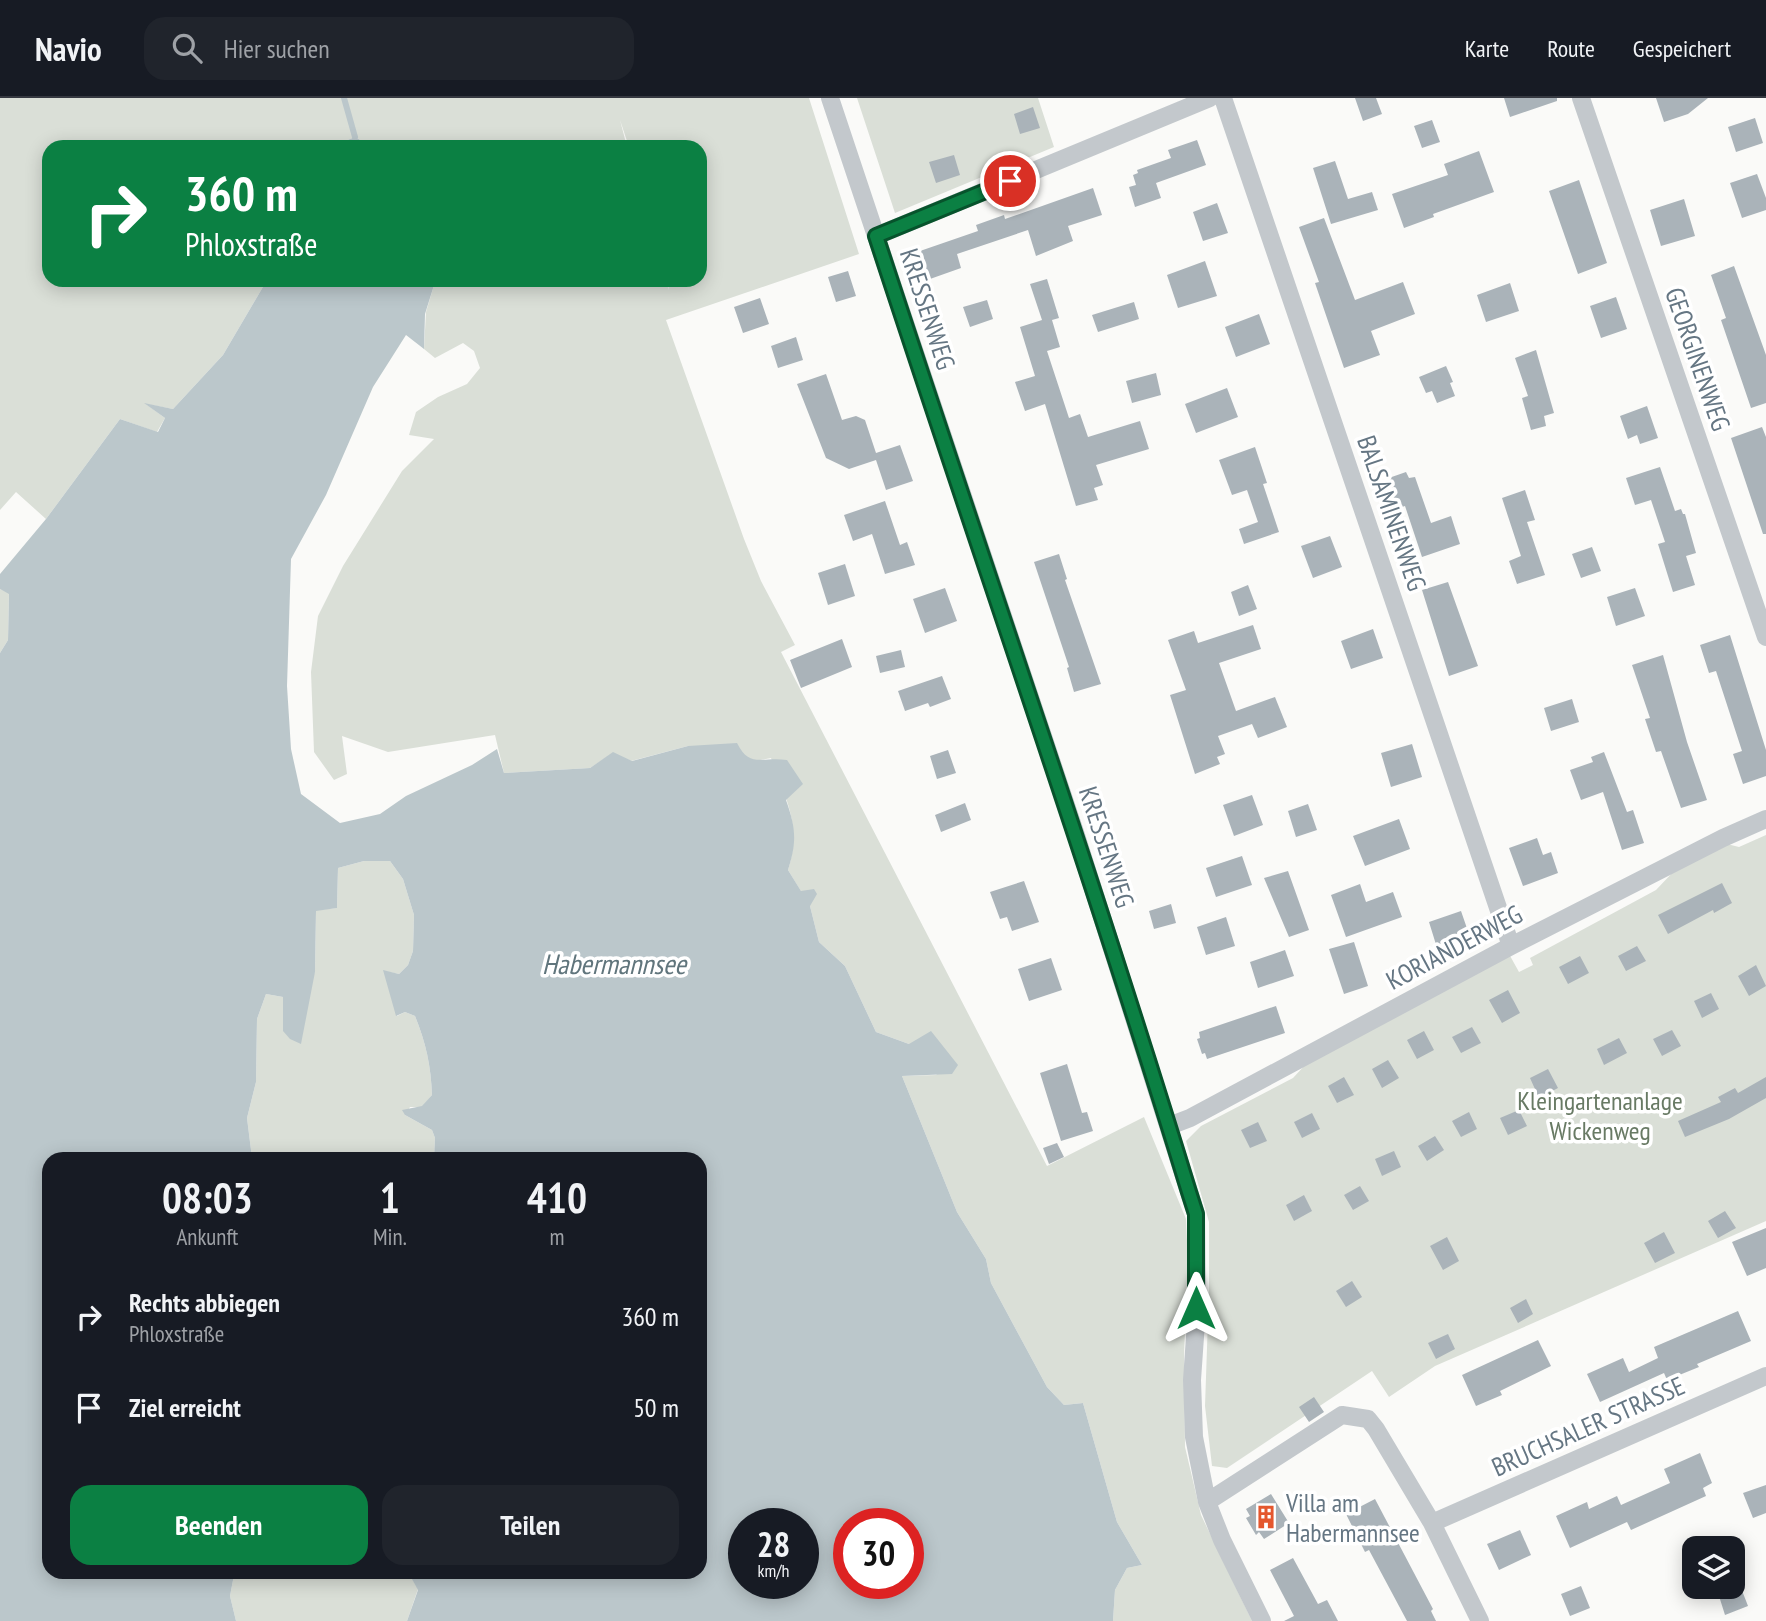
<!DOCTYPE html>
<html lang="de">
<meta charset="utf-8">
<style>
body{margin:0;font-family:"PT Sans Narrow",sans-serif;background:#20242c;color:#f1f3f6;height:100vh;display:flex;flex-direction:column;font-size:26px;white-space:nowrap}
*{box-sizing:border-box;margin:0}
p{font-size:23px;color:#9ea1a6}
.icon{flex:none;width:38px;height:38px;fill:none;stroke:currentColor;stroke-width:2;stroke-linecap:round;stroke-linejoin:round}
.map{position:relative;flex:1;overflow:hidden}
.details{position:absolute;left:42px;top:1054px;width:665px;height:427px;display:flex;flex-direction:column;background:#171b24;border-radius:21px;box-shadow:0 4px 18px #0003}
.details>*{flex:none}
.top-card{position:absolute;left:42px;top:42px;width:665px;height:147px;border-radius:21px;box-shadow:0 4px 18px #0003;background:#0b8043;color:#fff;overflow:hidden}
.fabs{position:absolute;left:1682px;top:1438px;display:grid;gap:14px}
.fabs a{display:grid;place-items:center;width:63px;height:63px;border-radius:14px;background:#171b24;box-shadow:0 4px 18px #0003;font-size:35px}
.speed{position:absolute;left:728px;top:1410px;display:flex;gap:14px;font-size:35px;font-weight:700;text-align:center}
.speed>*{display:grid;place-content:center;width:91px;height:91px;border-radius:50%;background:#171b24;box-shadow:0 4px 18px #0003;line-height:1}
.speed small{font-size:18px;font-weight:400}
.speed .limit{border:10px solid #d22;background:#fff;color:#111}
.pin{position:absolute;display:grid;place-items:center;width:60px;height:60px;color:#fff;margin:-30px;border:4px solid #fff;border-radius:50%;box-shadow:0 2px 7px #0007}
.me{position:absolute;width:77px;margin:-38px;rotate:0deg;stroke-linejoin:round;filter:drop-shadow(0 0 5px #0008)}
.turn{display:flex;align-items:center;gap:24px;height:147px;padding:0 28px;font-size:32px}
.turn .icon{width:91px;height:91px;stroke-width:2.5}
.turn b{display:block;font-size:49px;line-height:60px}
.eta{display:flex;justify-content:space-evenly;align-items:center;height:119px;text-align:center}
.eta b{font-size:42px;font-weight:800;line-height:49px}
.button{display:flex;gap:14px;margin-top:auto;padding:14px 28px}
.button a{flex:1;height:80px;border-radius:21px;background:#0b8043;color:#fff;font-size:28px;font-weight:800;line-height:80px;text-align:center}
.button a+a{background:#20242c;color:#f1f3f6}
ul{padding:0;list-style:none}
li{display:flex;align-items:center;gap:21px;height:91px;padding:0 28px}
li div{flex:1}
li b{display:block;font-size:26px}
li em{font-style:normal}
header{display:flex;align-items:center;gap:42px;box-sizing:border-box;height:98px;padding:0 35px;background:#171b24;border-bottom:2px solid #363941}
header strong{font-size:33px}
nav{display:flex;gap:38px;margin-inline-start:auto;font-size:24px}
.search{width:490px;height:63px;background:#20242c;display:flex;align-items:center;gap:18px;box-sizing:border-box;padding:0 24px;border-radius:21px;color:#9ea1a6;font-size:26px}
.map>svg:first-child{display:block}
</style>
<header>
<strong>Navio</strong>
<div class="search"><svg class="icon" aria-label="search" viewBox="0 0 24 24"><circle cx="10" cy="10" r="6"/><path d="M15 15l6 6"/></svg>Hier suchen</div>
<nav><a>Karte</a><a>Route</a><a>Gespeichert</a></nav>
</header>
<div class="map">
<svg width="1766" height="1523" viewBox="0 0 1766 1523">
<rect width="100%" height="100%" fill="#fafaf8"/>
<path fill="#dadfd7" d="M 0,0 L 809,0 L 859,156 L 666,222 L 744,441 L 761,483 L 795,547 L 781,554 L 1047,1068 L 1144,1019 L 1186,1121 L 1188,1164 L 1184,1257 L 1185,1349 L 1201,1417 L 1252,1523 L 1113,1523 L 1115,1492 L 1127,1470 L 1142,1467 L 1117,1424 L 1083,1305 L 1064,1307 L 1047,1289 L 991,1185 L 986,1161 L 957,1114 L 902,978 L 937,977 L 909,946 L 876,934 L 845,868 L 819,844 L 810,808 L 788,772 C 802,728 786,701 771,660 L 755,663 L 743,658 L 688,648 L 631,663 L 613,655 L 590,670 L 504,675 L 495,637 L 388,654 L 342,638 L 347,676 L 334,682 L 314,654 L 311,574 L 318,518 L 343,468 L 402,373 L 434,341 L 409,337 L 416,314 L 438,299 L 467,286 L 480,270 L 474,253 L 463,245 L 435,260 L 424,251 L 426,214 L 435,184 L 432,182 L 665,182 L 669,192 L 667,182 L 700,182 L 700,49 L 629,49 L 620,22 L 627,49 L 373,49 L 355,39 L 330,49 L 49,49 L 49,182 L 267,182 L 223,257 L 173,311 L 146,306 L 165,320 L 157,334 L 120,321 L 46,421 L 16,394 L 0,412 Z
M 857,0 L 1038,0 L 1054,49 L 895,115 Z
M 0,491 L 9,495 L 8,542 L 0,555 Z
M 1766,737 L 1766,1123 L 1435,1268 L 1389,1299 L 1372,1273 L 1227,1370 L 1212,1368 L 1205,1308 L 1209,1192 L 1209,1124 L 1186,1043 L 1201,1028 L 1293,980 L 1306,966 L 1509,856 L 1519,874 L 1533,867 L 1530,860 L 1656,792 L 1675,772 L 1727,746 L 1739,749 Z
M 364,763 L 390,763 L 403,781 L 414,817 L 413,853 L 408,867 L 399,876 L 384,873 L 397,918 L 405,914 L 415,918 C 426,945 431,968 432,997 L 422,1009 L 410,1009 L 405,1017 L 432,1032 L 435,1040 L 434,1060 L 252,1060 L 247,1020 L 256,984 L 257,921 L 266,896 L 283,899 L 283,933 L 315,874 L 316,812 L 337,810 L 338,770 Z
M 240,1474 L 408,1474 L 418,1491 L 407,1523 L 236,1523 L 230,1498 L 234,1477 Z"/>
<path fill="#bbc7cb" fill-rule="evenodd" d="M 355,39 L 373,49 L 330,49 Z
M 267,182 L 432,182 L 435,184 L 425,216 L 424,251 L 406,237 L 373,289 L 326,397 L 291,461 L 287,588 L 291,651 L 301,696 L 340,725 L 380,716 L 406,698 L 472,667 L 497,651 L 504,675 L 590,670 L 613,654 L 632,663 L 688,648 L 737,645 C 750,671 762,658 787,662 L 803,686 L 786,702 C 796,730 797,744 788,772 L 801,793 L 814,791 L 817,796 L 810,808 L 819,844 L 845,868 L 876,934 L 909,946 L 931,933 L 958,967 L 952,976 L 902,978 L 957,1114 L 986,1161 L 991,1185 L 1047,1289 L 1064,1307 L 1083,1305 L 1117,1424 L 1142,1467 L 1127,1470 L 1115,1492 L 1113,1523 L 407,1523 L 418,1492 L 408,1474 L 700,1474 L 700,1060 L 434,1060 L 435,1040 L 432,1032 L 405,1017 L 402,1012 L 422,1008 L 432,997 C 431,968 426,945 415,918 L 405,914 L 396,918 L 383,872 L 399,876 L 408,867 L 413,853 L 414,817 L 403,781 L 390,763 L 364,763 L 338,770 L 337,810 L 316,813 L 315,874 L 301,946 L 290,941 L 283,933 L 283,899 L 266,896 L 257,921 L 256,984 L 247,1020 L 252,1060 L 49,1060 L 49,1474 L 240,1474 L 234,1477 L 230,1498 L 236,1523 L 0,1523 L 0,555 L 8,542 L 9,496 L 0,491 L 0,476 L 46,421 L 120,321 L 158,334 L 165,320 L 144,305 L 173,311 L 223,257 ZM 744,1426 L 803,1426 L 803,1486 L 744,1486 ZM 849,1426 L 908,1426 L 908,1486 L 849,1486 Z"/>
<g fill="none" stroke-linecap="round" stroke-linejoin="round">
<path stroke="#bbc7cb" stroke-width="6" d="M 344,0 L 355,39"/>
</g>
<path fill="#aab3b9" d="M 1355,0 L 1376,0 L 1382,16 L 1363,23 Z
M 1504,0 L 1557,0 L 1557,3 L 1510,19 Z
M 1656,0 L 1708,0 L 1688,16 L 1664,24 Z
M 1033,9 L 1040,30 L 1020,36 L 1014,16 Z
M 1755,20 L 1763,45 L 1736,54 L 1728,29 Z
M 1432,22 L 1440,44 L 1422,50 L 1414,28 Z
M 1197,42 L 1206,67 L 1156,85 L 1161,100 L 1135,109 L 1129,89 L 1136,87 L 1133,77 L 1138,75 L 1137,72 L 1171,60 L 1168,52 Z
M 1479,53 L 1494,94 L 1433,116 L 1434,119 L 1404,130 L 1392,96 L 1448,77 L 1444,66 Z
M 954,57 L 960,77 L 936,85 L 929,64 Z
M 1335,63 L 1348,101 L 1372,94 L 1378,112 L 1331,126 L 1313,70 Z
M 1757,76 L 1766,100 L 1766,112 L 1742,120 L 1730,85 Z
M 1579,82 L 1607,165 L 1578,176 L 1549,93 Z
M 1093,90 L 1102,117 L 1068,128 L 1073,143 L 1036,158 L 1028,132 L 957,156 L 961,170 L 930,181 L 920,153 L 978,133 L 976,127 L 1004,117 L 1005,121 Z
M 1684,101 L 1695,138 L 1661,148 L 1650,112 Z
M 1217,105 L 1228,135 L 1203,143 L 1193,114 Z
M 1324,120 L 1355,202 L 1403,184 L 1415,216 L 1371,233 L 1380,257 L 1344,270 L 1315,185 L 1319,184 L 1299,129 Z
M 1205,163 L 1217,198 L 1178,210 L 1167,177 Z
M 1734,168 L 1766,257 L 1766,305 L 1751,310 L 1721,222 L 1726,220 L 1711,177 Z
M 848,173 L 856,198 L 836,204 L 828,179 Z
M 1047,181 L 1059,220 L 1052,222 L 1060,249 L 1047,253 L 1069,320 L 1080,316 L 1088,339 L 1140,323 L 1149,351 L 1096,367 L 1103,387 L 1094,390 L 1098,402 L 1076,408 L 1045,306 L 1025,313 L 1015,284 L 1035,278 L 1020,229 L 1042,222 L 1030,186 Z
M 1510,185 L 1519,213 L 1486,224 L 1477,197 Z
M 1616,199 L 1627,231 L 1601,240 L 1590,208 Z
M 760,200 L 769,226 L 743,235 L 734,209 Z
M 987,202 L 993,221 L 970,229 L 963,209 Z
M 1134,204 L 1139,221 L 1098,234 L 1092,217 Z
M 1259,216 L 1270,246 L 1236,259 L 1225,229 Z
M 796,239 L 803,262 L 778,270 L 771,248 Z
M 1536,252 L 1554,315 L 1544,318 L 1546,328 L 1531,332 L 1522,300 L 1528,298 L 1515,260 Z
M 1446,268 L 1453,284 L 1450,285 L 1455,298 L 1437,305 L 1432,293 L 1426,295 L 1419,279 Z
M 1156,275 L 1161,297 L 1132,305 L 1126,283 Z
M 826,276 L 842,322 L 856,318 L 865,322 L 876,355 L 900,347 L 913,383 L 886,392 L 876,362 L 849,371 L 826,360 L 797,286 Z
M 1227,290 L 1238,319 L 1196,335 L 1185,306 Z
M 1647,308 L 1658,340 L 1640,346 L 1637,337 L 1628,341 L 1620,318 Z
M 1762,329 L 1766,339 L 1766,436 L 1763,436 L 1731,340 Z
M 1255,349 L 1267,385 L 1263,386 L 1279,434 L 1244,446 L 1239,431 L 1258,424 L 1247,392 L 1232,397 L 1219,362 Z
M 1660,369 L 1675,413 L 1681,411 L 1683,416 L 1685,416 L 1696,455 L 1686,458 L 1695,487 L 1673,494 L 1658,446 L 1665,444 L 1651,402 L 1635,407 L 1626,380 Z
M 1406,374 L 1409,380 L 1415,379 L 1431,425 L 1451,418 L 1460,446 L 1422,459 L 1405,408 L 1396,411 L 1386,381 Z
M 1525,392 L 1535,422 L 1527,424 L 1545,477 L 1517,486 L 1509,463 L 1521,458 L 1502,400 Z
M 885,403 L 900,447 L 907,444 L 915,467 L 885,476 L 872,436 L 853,443 L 844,417 Z
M 1330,438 L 1342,469 L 1313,480 L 1301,448 Z
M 1592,449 L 1601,473 L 1581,480 L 1572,456 Z
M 1059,456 L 1067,481 L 1065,482 L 1101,586 L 1074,594 L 1067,570 L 1069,569 L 1034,464 Z
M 845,466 L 855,498 L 828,507 L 818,475 Z
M 1448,484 L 1478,568 L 1449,578 L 1422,492 Z
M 1248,487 L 1257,511 L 1239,518 L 1231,494 Z
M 945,490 L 957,523 L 925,535 L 913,501 Z
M 1635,490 L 1645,518 L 1616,528 L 1607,499 Z
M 1253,527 L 1261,551 L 1219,565 L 1236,613 L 1275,599 L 1287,629 L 1258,640 L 1252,626 L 1218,638 L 1225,656 L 1217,659 L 1220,666 L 1195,676 L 1170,597 L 1186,592 L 1168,542 L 1194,533 L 1198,545 Z
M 1373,531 L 1383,560 L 1351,571 L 1341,543 Z
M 1730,537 L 1766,652 L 1766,678 L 1743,686 L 1733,656 L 1742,653 L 1716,573 L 1709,575 L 1700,547 Z
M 842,541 L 852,569 L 801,590 L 790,562 Z
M 901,552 L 905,569 L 880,575 L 876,558 Z
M 1663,557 L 1687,644 L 1707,702 L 1681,710 L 1661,653 L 1656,654 L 1645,621 L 1650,620 L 1632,567 Z
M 942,578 L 951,601 L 930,609 L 928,605 L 905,613 L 898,593 Z
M 1572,601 L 1579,624 L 1551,633 L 1544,610 Z
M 1412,646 L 1422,679 L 1391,689 L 1381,655 Z
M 948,652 L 956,675 L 937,681 L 930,658 Z
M 1604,654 L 1627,714 L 1633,712 L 1644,745 L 1622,752 L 1603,694 L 1581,702 L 1570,672 L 1593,664 L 1591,659 Z
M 1252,697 L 1263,727 L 1234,738 L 1223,707 Z
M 965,705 L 971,722 L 941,734 L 935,717 Z
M 1308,706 L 1317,732 L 1296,739 L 1288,713 Z
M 1399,721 L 1410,751 L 1365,768 L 1353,738 Z
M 1537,740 L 1543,757 L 1551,754 L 1558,775 L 1523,788 L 1509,750 Z
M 1242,758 L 1252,787 L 1216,799 L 1206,770 Z
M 1288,773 L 1309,832 L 1289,839 L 1264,780 Z
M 1024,783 L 1039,824 L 1012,833 L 1007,819 L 1000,821 L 990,794 Z
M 1722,785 L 1732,805 L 1714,815 L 1713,812 L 1668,836 L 1658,817 Z
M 1360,786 L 1366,804 L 1393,794 L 1402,819 L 1346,839 L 1331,797 Z
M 1171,806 L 1176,825 L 1154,831 L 1149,813 Z
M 1461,813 L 1471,842 L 1438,853 L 1429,824 Z
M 1226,819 L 1235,848 L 1206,857 L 1197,829 Z
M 1354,844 L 1368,888 L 1344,896 L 1329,851 Z
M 1637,848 L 1646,863 L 1626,873 L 1618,858 Z
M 1285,852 L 1294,878 L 1258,890 L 1250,864 Z
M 1580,858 L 1589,875 L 1568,886 L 1559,869 Z
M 1051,860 L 1062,892 L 1029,903 L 1018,871 Z
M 1756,867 L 1766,888 L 1749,898 L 1738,878 Z
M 1508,892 L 1520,915 L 1502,925 L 1489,902 Z
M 1711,895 L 1719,911 L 1702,920 L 1694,903 Z
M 1276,908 L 1285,935 L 1207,961 L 1205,955 L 1202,956 L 1197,941 L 1200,940 L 1199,934 Z
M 1472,929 L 1481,945 L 1461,955 L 1452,939 Z
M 1672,932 L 1681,948 L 1662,958 L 1653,941 Z
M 1424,933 L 1434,952 L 1417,961 L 1407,942 Z
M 1619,940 L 1627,955 L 1604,967 L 1597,951 Z
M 1388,962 L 1399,980 L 1382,990 L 1372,971 Z
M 1067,966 L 1082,1015 L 1087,1014 L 1093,1033 L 1061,1043 L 1040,975 Z
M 1548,971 L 1558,990 L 1539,1000 L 1530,980 Z
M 1344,979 L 1354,997 L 1337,1005 L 1328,988 Z
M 1766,979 L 1766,1000 L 1729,1021 L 1685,1039 L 1678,1023 L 1721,1004 L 1718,999 L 1735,990 L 1738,995 Z
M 1519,1012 L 1527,1028 L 1508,1037 L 1500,1020 Z
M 1469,1014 L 1477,1031 L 1461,1039 L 1452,1023 Z
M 1312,1015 L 1320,1031 L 1302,1040 L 1294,1024 Z
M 1258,1024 L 1267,1043 L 1250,1050 L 1241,1032 Z
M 1435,1038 L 1444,1052 L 1427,1063 L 1418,1048 Z
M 1057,1045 L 1064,1059 L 1049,1066 L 1043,1050 Z
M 1394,1053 L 1401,1069 L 1382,1078 L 1375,1061 Z
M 1360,1088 L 1369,1103 L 1353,1112 L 1344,1097 Z
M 1304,1097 L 1312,1113 L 1294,1123 L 1286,1107 Z
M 1725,1113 L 1736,1130 L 1718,1140 L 1708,1123 Z
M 1766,1130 L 1766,1170 L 1747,1178 L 1732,1144 Z
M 1664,1134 L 1675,1155 L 1655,1165 L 1644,1145 Z
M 1447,1139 L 1459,1163 L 1443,1172 L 1430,1148 Z
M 1352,1183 L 1362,1199 L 1346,1209 L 1336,1193 Z
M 1526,1201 L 1533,1216 L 1518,1225 L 1510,1210 Z
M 1738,1213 L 1751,1243 L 1697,1266 L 1699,1269 L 1667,1282 L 1664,1275 L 1600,1304 L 1587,1276 L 1623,1260 L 1629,1274 L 1658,1260 L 1654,1249 Z
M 1448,1236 L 1455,1251 L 1436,1261 L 1428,1245 Z
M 1538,1242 L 1551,1268 L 1500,1293 L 1502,1297 L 1476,1308 L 1462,1277 Z
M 1314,1299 L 1324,1314 L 1309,1324 L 1299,1309 Z
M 1700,1355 L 1712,1385 L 1703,1390 L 1706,1398 L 1631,1432 L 1627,1424 L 1570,1450 L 1556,1418 L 1587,1404 L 1589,1411 L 1617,1398 L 1621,1407 L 1670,1385 L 1664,1371 Z
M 1766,1387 L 1766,1415 L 1753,1420 L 1743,1395 Z
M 1271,1396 L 1289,1425 L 1264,1441 L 1259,1434 L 1256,1437 L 1246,1420 L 1250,1418 L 1246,1411 Z
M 1375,1401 L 1433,1511 L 1431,1513 L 1436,1523 L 1407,1523 L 1369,1452 L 1365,1454 L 1346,1416 Z
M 1520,1432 L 1531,1457 L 1499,1472 L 1487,1446 Z
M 1293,1460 L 1318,1506 L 1327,1502 L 1338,1523 L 1284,1523 L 1294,1518 L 1270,1472 Z
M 1581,1488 L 1590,1510 L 1570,1518 L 1561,1496 Z
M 1741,1490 L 1748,1508 L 1725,1517 L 1719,1498 Z"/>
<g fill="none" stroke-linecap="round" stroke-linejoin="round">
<path stroke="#c3c8cc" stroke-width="18" d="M 830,0 L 1076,737 L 1196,1116 L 1197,1210 L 1192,1282 L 1194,1339 L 1207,1404 L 1222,1442 L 1262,1523
M 1223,0 L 1511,848
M 1581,0 L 1766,539
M 876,138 L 1210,0
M 1169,1028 L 1190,1020 L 1511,848 L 1723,740 L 1766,721
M 1207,1404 L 1342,1317 L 1368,1321 L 1376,1331 L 1432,1425 L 1480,1523
M 1432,1425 L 1766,1278"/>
</g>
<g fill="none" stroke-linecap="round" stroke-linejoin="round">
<g stroke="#07532c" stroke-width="18">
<path id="route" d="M 1010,83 L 876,138 C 980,457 1091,773 1189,1094 L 1196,1116 L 1196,1210"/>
</g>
<use href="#route" stroke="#0b8043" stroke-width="12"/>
</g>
<defs>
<g id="building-bare" transform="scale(1.89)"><path d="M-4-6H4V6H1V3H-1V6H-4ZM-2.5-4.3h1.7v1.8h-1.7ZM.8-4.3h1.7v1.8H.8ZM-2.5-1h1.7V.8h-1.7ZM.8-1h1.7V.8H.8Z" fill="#e4572e" stroke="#fff" stroke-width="2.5" paint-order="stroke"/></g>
</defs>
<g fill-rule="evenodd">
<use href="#building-bare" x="1266" y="1419"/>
</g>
<g text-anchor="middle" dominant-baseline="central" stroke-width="7" stroke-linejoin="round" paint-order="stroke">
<g font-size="26" fill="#657683" stroke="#fff">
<text transform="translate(928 211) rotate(72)">KRESSENWEG</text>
<text transform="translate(1698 261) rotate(71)">GEORGINENWEG</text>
<text transform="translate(1392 415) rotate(71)">BALSAMINENWEG</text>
<text transform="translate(1107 749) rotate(72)">KRESSENWEG</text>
<text transform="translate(1454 849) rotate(-28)">KORIANDERWEG</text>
<text transform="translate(1588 1328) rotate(-24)">BRUCHSALER STRASSE</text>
</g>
<g font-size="26" fill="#687a64" stroke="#fff">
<text x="1600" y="1002">Kleingartenanlage<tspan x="1600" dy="30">Wickenweg</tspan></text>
</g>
<g font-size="26" fill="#657683" stroke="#fff" text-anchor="start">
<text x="1286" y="1404">Villa am<tspan x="1286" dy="30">Habermannsee</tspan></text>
</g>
<g font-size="28" font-style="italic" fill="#60757c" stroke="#fff">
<text x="614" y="865">Habermannsee</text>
</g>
</g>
</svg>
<div class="fabs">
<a><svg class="icon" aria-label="layers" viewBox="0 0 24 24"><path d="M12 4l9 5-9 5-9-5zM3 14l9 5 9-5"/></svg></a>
</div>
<div class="speed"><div>28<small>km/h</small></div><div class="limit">30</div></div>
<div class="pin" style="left:1010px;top:83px;background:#d93025"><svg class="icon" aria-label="arrive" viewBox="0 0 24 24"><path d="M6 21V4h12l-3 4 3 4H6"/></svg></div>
<svg class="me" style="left:1196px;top:1210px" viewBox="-20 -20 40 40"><path d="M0-17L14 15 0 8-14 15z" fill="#0b8043" stroke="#fff" stroke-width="4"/></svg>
<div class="top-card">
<div class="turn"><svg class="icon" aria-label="right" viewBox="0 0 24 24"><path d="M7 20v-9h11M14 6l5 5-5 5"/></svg><div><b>360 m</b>Phloxstraße</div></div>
</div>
<section class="details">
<div class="eta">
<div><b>08:03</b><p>Ankunft</p></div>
<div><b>1</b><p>Min.</p></div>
<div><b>410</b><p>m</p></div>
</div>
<ul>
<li><svg class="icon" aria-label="right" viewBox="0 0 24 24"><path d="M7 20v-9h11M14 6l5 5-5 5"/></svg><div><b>Rechts abbiegen</b><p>Phloxstraße</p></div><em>360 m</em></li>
<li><svg class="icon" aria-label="arrive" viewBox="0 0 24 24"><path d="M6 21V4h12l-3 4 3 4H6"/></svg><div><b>Ziel erreicht</b></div><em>50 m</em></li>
</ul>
<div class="button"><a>Beenden</a><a>Teilen</a></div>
</section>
</div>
